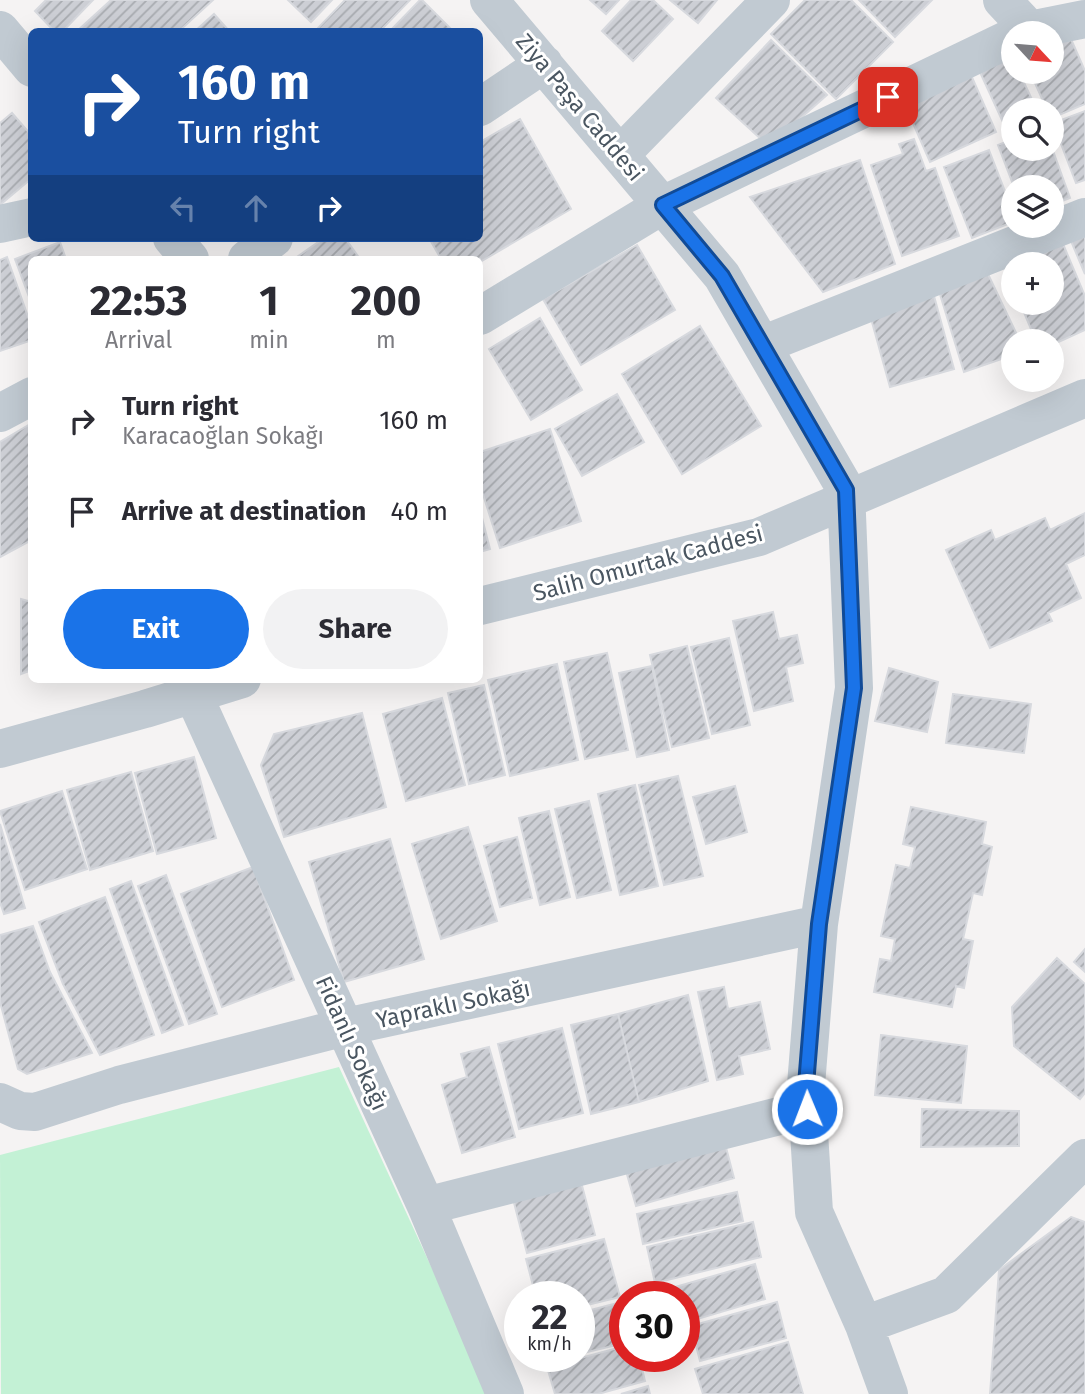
<!DOCTYPE html>
<meta charset="utf-8">
<style>
body{margin:0;font-family:"Fira Sans",sans-serif;background:#f2f2f3;color:#2b2b33;height:100vh;display:flex;flex-direction:column;font-size:26px;white-space:nowrap}
*{box-sizing:border-box;margin:0}
p{font-size:23px;color:#7c7c81}
.icon{flex:none;width:38px;height:38px;fill:none;stroke:currentColor;stroke-width:2;stroke-linecap:round;stroke-linejoin:round}
.map{position:relative;flex:1;overflow:hidden}
.panel{position:absolute;left:28px;top:256px;width:455px;height:427px;display:flex;flex-direction:column;background:#fff;border-radius:10px;box-shadow:0 7px 28px #0002}
.panel>*{flex:none}
.guide{position:absolute;left:28px;top:28px;width:455px;height:214px;border-radius:10px;box-shadow:0 7px 28px #0002;background:#1a4fa0;color:#fff;overflow:hidden}
.needle{width:46px;rotate:116deg}
.controls{position:absolute;left:1001px;top:21px;display:grid;gap:14px}
.controls a{display:grid;place-items:center;width:63px;height:63px;border-radius:50%;background:#fff;box-shadow:0 7px 28px #0002;font-size:35px}
.speed{position:absolute;left:504px;top:1281px;display:flex;gap:14px;font-size:35px;font-weight:700;text-align:center}
.speed>*{display:grid;place-content:center;width:91px;height:91px;border-radius:50%;background:#fff;box-shadow:0 7px 28px #0002;line-height:1}
.speed small{font-size:18px;font-weight:400}
.speed .limit{border:10px solid #d22;background:#fff;color:#111}
.pin{position:absolute;display:grid;place-items:center;width:60px;height:60px;color:#fff;margin:-30px;border-radius:14px;box-shadow:0 4px 10px #0006}
.me{position:absolute;width:77px;margin:-38px;rotate:359deg;stroke-linejoin:round;filter:drop-shadow(0 0 5px #0008)}
.turn{display:flex;align-items:center;gap:24px;height:147px;padding:0 35px;font-size:32px}
.turn .icon{width:91px;height:91px;stroke-width:2.5}
.turn b{display:block;font-size:49px;line-height:60px}
.lanes{display:flex;align-items:center;height:66px;padding:0 35px;background:#0003;justify-content:center;gap:35px;direction:ltr}
.lanes .off{opacity:.35}
.eta{display:flex;justify-content:space-evenly;align-items:center;height:119px;text-align:center}
.eta b{font-size:42px;font-weight:700;line-height:49px}
.action{display:flex;gap:14px;margin-top:auto;padding:14px 35px}
.action a{flex:1;height:80px;border-radius:42px;background:#1a73e8;color:#fff;font-size:28px;font-weight:700;line-height:80px;text-align:center}
.action a+a{background:#f2f2f3;color:#2b2b33}
ul{padding:0;list-style:none}
li{display:flex;align-items:center;gap:21px;height:91px;padding:0 35px}
li div{flex:1}
li b{display:block;font-size:26px}
li em{font-style:normal}
.map>svg:first-child{display:block}
</style>
<div class="map">
<svg width="1085" height="1394" viewBox="0 0 1085 1394">
<defs>
<pattern id="building-hatch" width="6" height="6" patternUnits="userSpaceOnUse" patternTransform="scale(1.75)"><rect width="6" height="6" fill="#cdcfd5"/><path d="M-1 1l2-2M0 6l6-6M5 7l2-2" fill="none" stroke="#a8abb0"/></pattern>
</defs>
<rect width="100%" height="100%" fill="#f5f3f3"/>
<path fill="#c3f1d5" d="M 339,1067 L 490,1394 L 1,1394 L 0,1155 Z"/>
<path fill="url(#building-hatch)" stroke="#d7d9de" stroke-width="2" d="M 46,0 L 93,0 L 62,32 L 55,32 L 35,11 Z
M 111,0 L 213,0 L 178,32 L 76,32 Z
M 288,0 L 332,0 L 311,22 Z
M 345,0 L 410,0 L 379,32 L 319,32 L 317,29 Z
M 420,0 L 422,0 L 454,32 L 389,32 Z
M 590,0 L 619,0 L 606,14 Z
M 631,0 L 653,0 L 673,19 L 633,61 L 602,31 Z
M 670,0 L 717,0 L 698,23 Z
M 805,0 L 851,0 L 893,42 L 836,99 L 771,34 Z
M 859,0 L 932,0 L 895,37 Z
M 214,14 L 230,32 L 194,32 Z
M 1067,30 L 1085,71 L 1085,104 L 1052,118 L 1052,110 L 1047,110 L 1030,72 L 1052,72 L 1052,37 Z
M 771,40 L 827,95 L 793,125 L 763,141 L 716,98 Z
M 1009,51 L 1013,59 L 1013,72 L 1019,72 L 1037,110 L 1013,110 L 1013,129 L 1007,131 L 980,72 Z
M 971,75 L 996,132 L 930,162 L 905,105 Z
M 1085,111 L 1085,180 L 1076,183 L 1053,123 Z
M 12,113 L 32,136 L 32,178 L 0,205 L 0,123 Z
M 520,119 L 571,209 L 480,262 L 480,259 L 441,259 L 429,238 L 480,238 L 480,142 Z
M 914,139 L 926,171 L 935,168 L 959,236 L 902,256 L 871,165 L 903,154 L 899,144 Z
M 1013,139 L 1013,149 L 1052,148 L 1070,198 L 1052,205 L 1052,187 L 1014,187 L 998,145 Z
M 989,150 L 1013,212 L 1013,222 L 972,238 L 944,167 Z
M 860,160 L 895,264 L 823,292 L 750,197 Z
M 1085,227 L 1085,274 L 1068,234 Z
M 324,238 L 345,238 L 360,259 L 294,259 Z
M 60,242 L 66,259 L 32,259 L 32,305 L 15,259 Z
M 1063,244 L 1085,296 L 1085,330 L 1052,345 L 1052,341 L 1036,341 L 1020,303 L 1052,303 L 1052,264 L 1016,264 Z
M 637,245 L 675,310 L 581,365 L 543,299 Z
M 7,257 L 32,328 L 32,340 L 0,351 L 0,260 Z
M 1013,265 L 1013,288 L 1005,269 Z
M 987,272 L 1020,341 L 1013,341 L 1013,355 L 964,372 L 938,288 Z
M 934,296 L 954,369 L 890,387 L 870,315 Z
M 540,318 L 582,390 L 531,420 L 489,349 Z
M 700,326 L 761,426 L 682,474 L 622,374 Z
M 617,394 L 644,442 L 582,476 L 555,429 Z
M 32,423 L 32,540 L 0,557 L 0,442 Z
M 550,429 L 581,521 L 500,548 L 480,485 L 480,452 Z
M 480,510 L 490,549 L 480,552 Z
M 1085,513 L 1085,555 L 1066,564 L 1081,598 L 1048,613 L 1052,621 L 990,648 L 946,550 L 991,530 L 995,540 L 1045,518 L 1050,530 Z
M 21,599 L 32,602 L 32,670 L 21,674 Z
M 773,612 L 779,639 L 797,635 L 803,663 L 786,667 L 793,701 L 754,711 L 733,621 Z
M 729,638 L 750,725 L 712,734 L 691,647 Z
M 687,646 L 709,738 L 672,747 L 650,655 Z
M 607,653 L 628,750 L 585,759 L 564,662 Z
M 557,664 L 578,760 L 510,776 L 488,680 Z
M 652,666 L 669,750 L 637,757 L 619,673 Z
M 889,668 L 938,682 L 927,732 L 875,721 Z
M 484,685 L 505,775 L 469,784 L 448,693 Z
M 953,694 L 1031,704 L 1024,753 L 946,743 Z
M 442,698 L 465,785 L 406,801 L 383,714 Z
M 362,713 L 386,807 L 284,837 L 261,765 L 274,734 Z
M 194,757 L 216,838 L 157,854 L 135,773 Z
M 131,772 L 153,851 L 90,870 L 67,790 Z
M 678,776 L 703,876 L 664,885 L 639,785 Z
M 635,785 L 658,886 L 620,895 L 598,794 Z
M 735,786 L 747,832 L 706,844 L 693,797 Z
M 62,791 L 87,869 L 25,890 L 0,811 Z
M 589,801 L 611,890 L 577,898 L 555,809 Z
M 911,807 L 986,822 L 982,844 L 992,847 L 982,895 L 973,893 L 963,939 L 973,941 L 964,988 L 956,986 L 952,1007 L 874,992 L 880,959 L 891,961 L 895,939 L 881,936 L 896,865 L 910,868 L 915,847 L 903,844 Z
M 549,811 L 570,897 L 540,905 L 519,818 Z
M 0,824 L 25,908 L 4,914 L 0,902 Z
M 468,827 L 497,921 L 441,939 L 412,844 Z
M 517,837 L 532,898 L 500,907 L 484,846 Z
M 390,839 L 424,959 L 344,982 L 309,862 Z
M 253,867 L 294,980 L 222,1007 L 181,894 Z
M 166,875 L 217,1014 L 189,1024 L 138,886 Z
M 131,881 L 183,1025 L 162,1033 L 110,889 Z
M 105,897 L 154,1035 L 100,1055 L 63,984 L 39,922 Z
M 33,926 L 50,972 L 92,1053 L 27,1074 L 18,1069 L 0,1002 L 0,935 Z
M 1085,949 L 1085,972 L 1074,962 Z
M 1057,958 L 1085,984 L 1085,1093 L 1080,1099 L 1014,1046 L 1012,1007 Z
M 724,987 L 728,1009 L 760,1002 L 770,1049 L 739,1056 L 743,1074 L 717,1080 L 698,992 Z
M 688,995 L 708,1081 L 639,1102 L 618,1014 Z
M 618,1014 L 639,1102 L 591,1114 L 571,1025 Z
M 562,1028 L 583,1113 L 519,1129 L 498,1044 Z
M 881,1035 L 967,1046 L 961,1103 L 875,1095 Z
M 489,1047 L 515,1137 L 462,1153 L 442,1085 L 467,1077 L 461,1054 Z
M 922,1109 L 1019,1111 L 1019,1146 L 921,1147 Z
M 723,1136 L 734,1178 L 636,1206 L 624,1164 Z
M 580,1178 L 595,1235 L 527,1253 L 512,1195 Z
M 737,1192 L 743,1221 L 643,1244 L 637,1214 Z
M 1071,1217 L 1085,1222 L 1085,1394 L 990,1394 L 999,1270 Z
M 753,1222 L 761,1257 L 655,1283 L 647,1247 Z
M 604,1239 L 620,1297 L 579,1307 L 579,1297 L 536,1297 L 526,1259 Z
M 755,1264 L 765,1299 L 684,1323 L 684,1297 L 667,1297 L 665,1290 Z
M 625,1301 L 625,1343 L 579,1354 L 579,1313 Z
M 777,1302 L 786,1338 L 700,1361 L 691,1326 Z
M 788,1342 L 803,1394 L 703,1394 L 695,1369 Z
M 625,1346 L 625,1356 L 639,1356 L 645,1381 L 598,1394 L 555,1394 L 547,1367 Z
M 648,1386 L 650,1394 L 621,1394 Z"/>
<g fill="none" stroke-linecap="round" stroke-linejoin="round">
<path stroke="#c1cad2" stroke-width="38" d="M 489,0 L 722,276 L 846,490 L 854,688 L 819,924 L 806,1085 L 814,1212 L 864,1325 L 889,1394
M 1002,0 L 1030,30
M 0,30 L 32,68
M 1022,33 L 1030,30 L 1085,19
M 480,107 L 544,64
M 620,155 L 771,0
M 0,224 L 32,217
M 172,238 L 190,259
M 247,259 L 274,238
M 480,316 L 663,205 L 1013,37
M 762,345 L 1085,217
M 0,413 L 32,396
M 480,606 L 759,537 L 1085,398
M 193,694 L 426,1206 L 505,1394
M 0,749 L 145,709 L 242,679
M 0,1102 L 20,1111 L 35,1112 L 119,1085 L 345,1027 L 819,924
M 426,1206 L 807,1109
M 864,1325 L 946,1295 L 1085,1158"/>
</g>
<g fill="none" stroke-linecap="round" stroke-linejoin="round">
<g stroke="#114b97" stroke-width="18">
<path id="route" d="M 807,1109 L 806,1085 L 819,924 L 854,688 L 846,490 L 722,276 L 663,205 L 888,97"/>
</g>
<use href="#route" stroke="#1a73e8" stroke-width="12"/>
</g>
<g text-anchor="middle" dominant-baseline="central" stroke-width="6" stroke-linejoin="round" paint-order="stroke">
<g font-size="23" fill="#4a5661" stroke="#fff">
<text transform="translate(580 107) rotate(50)">Ziya Paşa Caddesi</text>
<text transform="translate(648 563) rotate(-15)">Salih Omurtak Caddesi</text>
<text transform="translate(453 1004) rotate(-12)">Yapraklı Sokağı</text>
<text transform="translate(352 1043) rotate(66)">Fidanlı Sokağı</text>
</g>
</g>
</svg>
<div class="controls">
<a><svg class="needle" viewBox="-14 -14 28 28"><path d="M0-13l5 13h-10z" fill="#e53935"/><path d="M0 13l5-13h-10z" fill="#7c7c81"/></svg></a>
<a><svg class="icon" aria-label="search" viewBox="0 0 24 24"><circle cx="10" cy="10" r="6"/><path d="M15 15l6 6"/></svg></a>
<a><svg class="icon" aria-label="layers" viewBox="0 0 24 24"><path d="M12 4l9 5-9 5-9-5zM3 14l9 5 9-5"/></svg></a>
<a>+</a>
<a>−</a>
</div>
<div class="speed"><div>22<small>km/h</small></div><div class="limit">30</div></div>
<div class="pin" style="left:888px;top:97px;background:#d93025"><svg class="icon" aria-label="arrive" viewBox="0 0 24 24"><path d="M6 21V4h12l-3 4 3 4H6"/></svg></div>
<svg class="me" style="left:807px;top:1109px" viewBox="-20 -20 40 40"><circle r="17" fill="#1a73e8" stroke="#fff" stroke-width="3"/><path d="M0-11L8 9 0 5-8 9z" fill="#fff"/></svg>
<div class="guide">
<div class="turn"><svg class="icon" aria-label="right" viewBox="0 0 24 24"><path d="M7 20v-9h11M14 6l5 5-5 5"/></svg><div><b>160 m</b>Turn right</div></div>
<div class="lanes"><svg class="icon off" aria-label="left" viewBox="0 0 24 24"><path d="M17 20v-9H6M10 6l-5 5 5 5"/></svg><svg class="icon off" aria-label="ahead" viewBox="0 0 24 24"><path d="M12 20V5M6 11l6-6 6 6"/></svg><svg class="icon" aria-label="right" viewBox="0 0 24 24"><path d="M7 20v-9h11M14 6l5 5-5 5"/></svg></div>
</div>
<section class="panel">
<div class="eta">
<div><b>22:53</b><p>Arrival</p></div>
<div><b>1</b><p>min</p></div>
<div><b>200</b><p>m</p></div>
</div>
<ul>
<li><svg class="icon" aria-label="right" viewBox="0 0 24 24"><path d="M7 20v-9h11M14 6l5 5-5 5"/></svg><div><b>Turn right</b><p>Karacaoğlan Sokağı</p></div><em>160 m</em></li>
<li><svg class="icon" aria-label="arrive" viewBox="0 0 24 24"><path d="M6 21V4h12l-3 4 3 4H6"/></svg><div><b>Arrive at destination</b></div><em>40 m</em></li>
</ul>
<div class="action"><a>Exit</a><a>Share</a></div>
</section>
</div>
